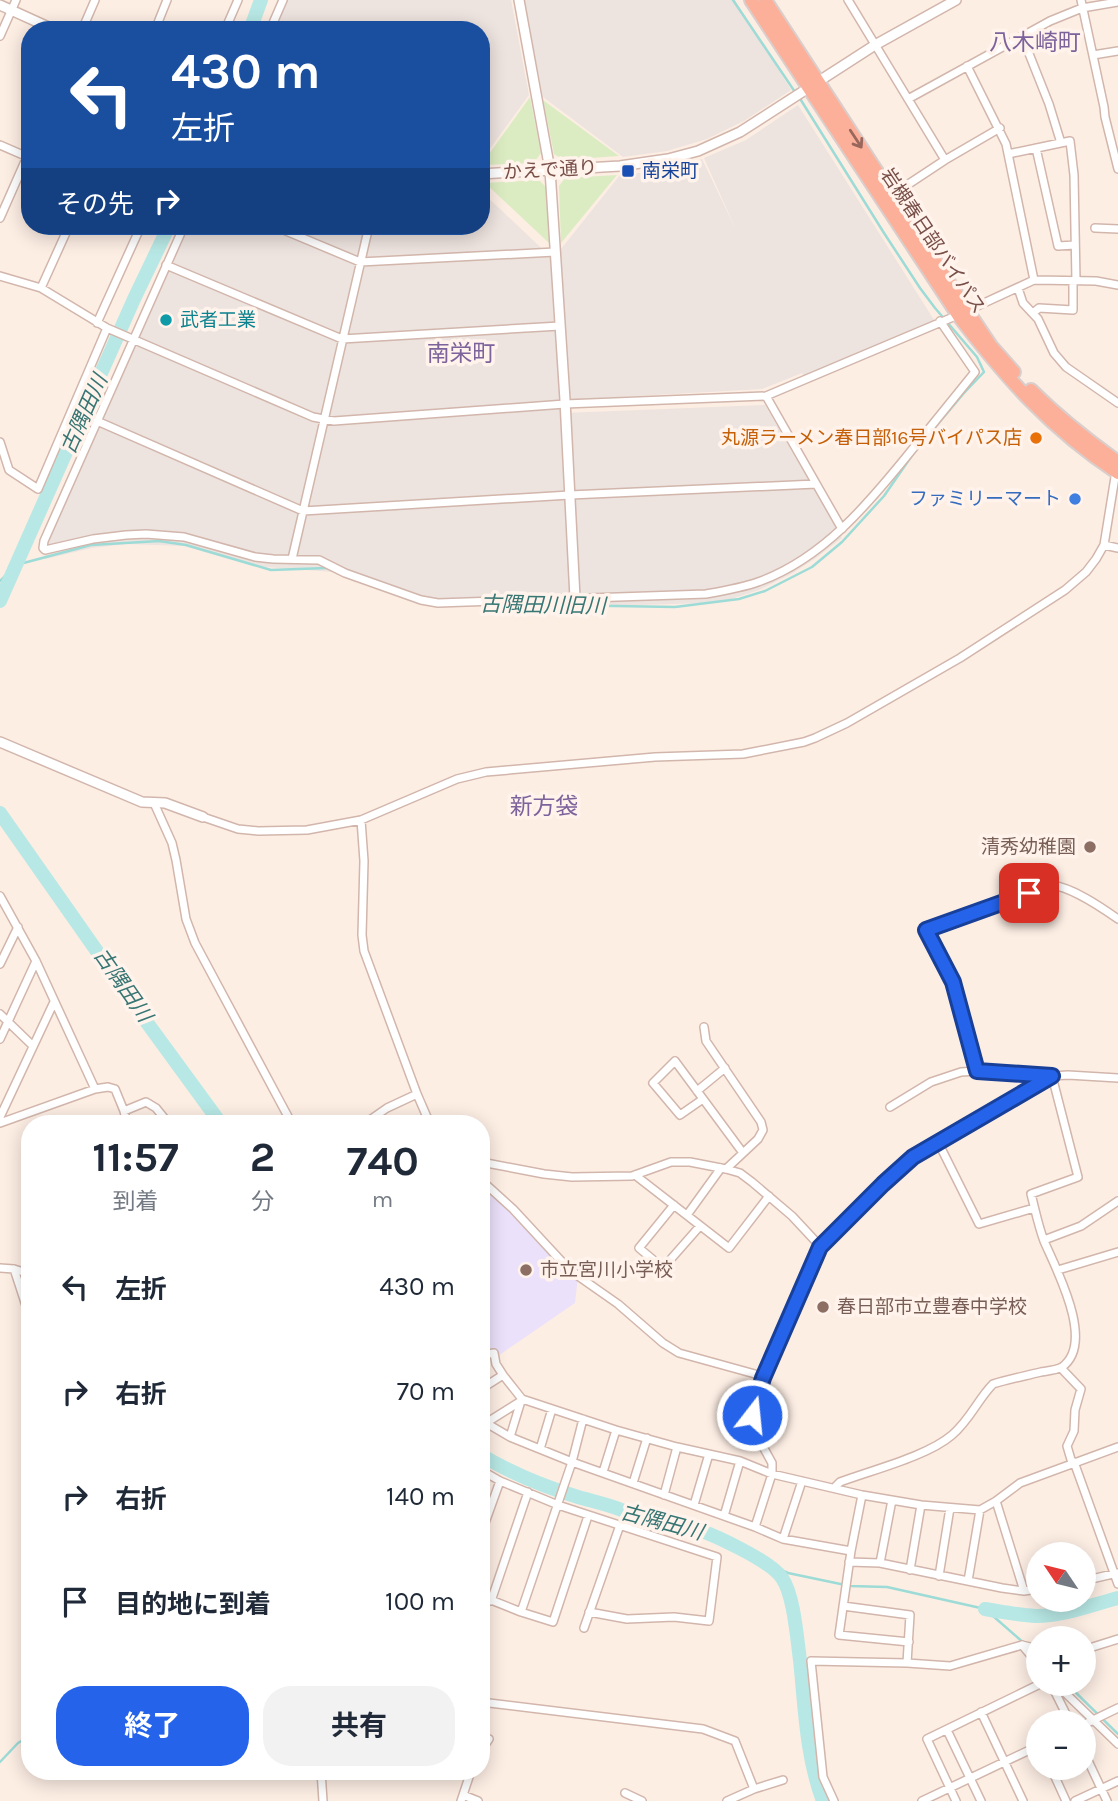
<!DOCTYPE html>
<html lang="ja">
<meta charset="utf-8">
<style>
body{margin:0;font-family:Karla,"Noto Sans JP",sans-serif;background:#f2f2f3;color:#1f2937;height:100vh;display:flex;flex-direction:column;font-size:26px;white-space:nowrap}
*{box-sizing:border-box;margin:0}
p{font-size:23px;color:#747a83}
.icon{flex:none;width:38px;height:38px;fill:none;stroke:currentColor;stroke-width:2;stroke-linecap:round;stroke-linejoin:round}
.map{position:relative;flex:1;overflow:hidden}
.side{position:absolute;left:21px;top:1115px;width:469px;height:665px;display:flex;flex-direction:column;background:#fff;border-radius:28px;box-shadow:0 4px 18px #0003}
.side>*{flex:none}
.hud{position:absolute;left:21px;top:21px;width:469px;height:214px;border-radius:28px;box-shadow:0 4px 18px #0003;background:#1a4fa0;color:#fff;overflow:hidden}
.needle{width:46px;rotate:305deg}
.fabs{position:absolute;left:1026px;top:1542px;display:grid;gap:14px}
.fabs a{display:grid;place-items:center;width:70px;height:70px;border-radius:50%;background:#fff;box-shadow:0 4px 18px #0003;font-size:35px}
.pin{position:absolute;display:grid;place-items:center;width:60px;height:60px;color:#fff;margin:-30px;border-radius:14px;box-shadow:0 4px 10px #0006}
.me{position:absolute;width:77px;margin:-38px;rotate:16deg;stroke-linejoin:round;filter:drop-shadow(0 0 5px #0008)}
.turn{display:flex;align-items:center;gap:24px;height:147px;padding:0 35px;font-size:32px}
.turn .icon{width:91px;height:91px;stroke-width:2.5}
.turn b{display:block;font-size:49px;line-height:60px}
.then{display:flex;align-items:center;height:66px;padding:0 35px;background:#0003;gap:14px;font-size:26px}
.eta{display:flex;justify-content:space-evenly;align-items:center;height:119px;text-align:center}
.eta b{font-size:42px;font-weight:700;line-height:49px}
.button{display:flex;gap:14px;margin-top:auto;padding:14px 35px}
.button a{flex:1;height:80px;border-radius:28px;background:#2563eb;color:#fff;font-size:28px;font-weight:700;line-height:80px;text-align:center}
.button a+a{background:#f2f2f3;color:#1f2937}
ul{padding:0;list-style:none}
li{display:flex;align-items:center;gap:21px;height:105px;padding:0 35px}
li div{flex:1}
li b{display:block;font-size:26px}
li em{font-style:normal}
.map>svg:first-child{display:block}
</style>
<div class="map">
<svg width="1118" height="1801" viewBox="0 0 1118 1801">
<rect width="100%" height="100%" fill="#fdeee4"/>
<path fill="#ede3df" d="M 287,0 L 511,0 L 529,95 L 481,161 L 481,30 L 274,30 Z
M 524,0 L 735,0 L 791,90 L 744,121 L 707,139 L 667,151 L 623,157 L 543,97 Z
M 798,105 L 936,323 L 805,379 L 802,373 L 762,389 L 564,400 L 565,413 L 765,405 L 842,538 L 816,558 L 793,573 L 759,590 L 731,599 L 705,603 L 575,607 L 438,603 L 345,573 L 254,566 L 184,546 L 126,544 L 92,548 L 45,559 L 44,550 L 187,226 L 373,226 L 430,229 L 431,226 L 481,226 L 482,192 L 555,261 L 557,254 L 620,175 L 649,172 L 684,165 L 702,159 L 737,232 L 704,158 L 746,140 Z"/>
<path fill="#ebe1fa" d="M 481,1180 L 578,1276 L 575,1303 L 495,1358 L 494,1353 L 481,1355 Z"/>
<path fill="#dcecc2" d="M 530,97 L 541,153 L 534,163 L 481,165 Z
M 543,100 L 619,156 L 564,160 L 554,154 Z
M 617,175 L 561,243 L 559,186 L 565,178 Z
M 539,180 L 546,187 L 550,244 L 485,183 Z"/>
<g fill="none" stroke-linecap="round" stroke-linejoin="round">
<path stroke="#9ddbd7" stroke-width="2.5" d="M 733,0 L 795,92
M 799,97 L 884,233 L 920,288 L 935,308 L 977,357 L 984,372 L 964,393 L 926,438
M 0,581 L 16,565 L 91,545 L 159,541 L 186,545 L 271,570 L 327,568
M 500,604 L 675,607 L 739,599 L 765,591 L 812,567 L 842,542 L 884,496 L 913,454
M 768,1564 L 788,1573 L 850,1586 L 887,1587 L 985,1609 L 1025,1644
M 1067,1684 L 1118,1734
M 0,1762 L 18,1743 L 30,1736"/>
<path stroke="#b8e8e5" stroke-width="14" d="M 250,30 L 261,0
M 0,601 L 134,299 L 169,226
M 0,813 L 148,1024 L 221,1124
M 481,1455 C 511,1473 545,1487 578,1497 C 592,1501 606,1504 619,1509 C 630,1513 642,1520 653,1522 C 666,1525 678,1524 690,1527 C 711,1533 771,1561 782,1578 C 794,1595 797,1639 800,1660 C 805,1708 806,1756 823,1801
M 985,1609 C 1002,1612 1019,1615 1036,1616 C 1064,1616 1091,1605 1118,1598"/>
<g stroke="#d2b6ac" stroke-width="10">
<path id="minor" d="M 848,0 L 945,160
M 1081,0 L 1104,107 L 1105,117 L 1118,169
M 82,30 L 95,0
M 155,30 L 167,0
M 225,30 L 238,0
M 270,30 L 283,0
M 0,36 L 16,0
M 1022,36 L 1049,104 L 1061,143
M 1093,55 L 1118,51
M 967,66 L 1006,144 L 1034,280
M 908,99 L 1050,21 L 1082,8 L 1118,2
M 0,145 L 30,158
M 1036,148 L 1058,246 L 1075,245
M 1008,154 L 1070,141 L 1074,175 L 1076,281
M 892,195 L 945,160 L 1000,128
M 0,218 L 30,150
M 184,226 L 44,541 L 43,548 L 45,550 L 93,539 L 126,535 L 146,534 L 184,537 L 255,557 L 273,559 L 319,560 L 345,573 L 421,600 L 438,603 L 706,594 C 723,591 741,588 758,582 C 823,559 869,503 911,451 C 932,425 954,398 975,372 L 940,321
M 274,226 L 360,262 L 555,252
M 1095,228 L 1118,229
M 166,265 L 342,339 L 560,326
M 0,276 L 41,288 L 107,328 L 313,417 L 334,421 L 565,404 L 766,396 L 958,315 L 1034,280 L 1096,281 L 1118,285
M 41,288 L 69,226
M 1018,288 L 1023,303 L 1038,319 L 1054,353 L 1066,367 L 1118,403
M 1033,313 L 1039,308 L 1073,310 L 1073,281
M 97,323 L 141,226
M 766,396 L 842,529
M 97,421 L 303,511 L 570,495 L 816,484
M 0,442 L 9,470 L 38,489 L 107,328
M 1104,545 L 1118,548
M 292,559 L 369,226
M 154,803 L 172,843 L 176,860 L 186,919 L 195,943 L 292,1124
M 203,817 L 238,829 L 258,831 L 307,830 L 361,820 L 457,779 L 486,772 L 655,757 L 743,754 L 804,742 L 815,738 L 847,723 L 960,658 L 1065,590 L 1086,572 L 1096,559 L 1104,545 L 1116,471
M 361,820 L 364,861 L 362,935 L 364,951 L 417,1094 L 430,1124
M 0,896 L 36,961 L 95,1089
M 0,964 L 18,927
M 0,1014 L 33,1046
M 704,1027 L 706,1041 L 761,1122 L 763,1130 L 758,1139 L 726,1169
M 0,1039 L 36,961
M 977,1071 L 953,982 L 926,930 L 1051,885 C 1072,887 1101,907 1118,919
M 697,1091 L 725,1068
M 703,1099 L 680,1115 L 653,1083 L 675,1061 L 743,1153
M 890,1107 L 931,1082 L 961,1072 L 977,1071 L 1052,1076 L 1068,1075 L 1118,1078
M 124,1111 L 146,1102 L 156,1108 L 169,1124
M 0,1117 L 54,1002
M 0,1123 L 95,1089 L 108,1087 L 115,1089 L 124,1111 L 127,1124
M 364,1124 L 387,1108 L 417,1094
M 939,1144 L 979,1224 L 1034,1208
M 481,1162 L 544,1174 L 572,1177 L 632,1176 L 671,1162 L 690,1162 L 726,1169 L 740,1173 L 752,1182 L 792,1216 L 820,1246
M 635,1175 L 729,1248 L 769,1196
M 481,1180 L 513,1209 L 563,1263 L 578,1276 L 618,1304 L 663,1343 L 679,1353 L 755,1374 L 763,1378
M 674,1205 L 639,1248 L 663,1268 L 700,1226
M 687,1215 L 721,1168
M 1044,1240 L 1081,1226 L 1118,1201
M 0,1268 L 14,1269 L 30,1274
M 14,1269 L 30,1318
M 1058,1270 L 1118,1252
M 481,1355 L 494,1353 L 496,1364 L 503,1375 L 522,1399 L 616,1430 L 677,1447 L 740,1461 L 772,1474 L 862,1495 L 921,1505 L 980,1510 L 996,1501 L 1020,1483 L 1118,1447
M 1061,1368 L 1081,1389 L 1075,1410 L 1074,1431 L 1067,1446 L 1072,1463
M 481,1389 L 503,1375
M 481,1420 L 510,1437 L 572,1462 L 755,1527 L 783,1539 L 851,1551
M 486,1423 L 521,1401
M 510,1437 L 521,1401
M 540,1449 L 552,1409
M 1074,1462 L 1118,1584
M 481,1470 L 500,1481 L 558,1505 L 717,1557 L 709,1621 L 674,1617 L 627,1619 L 589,1612
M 603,1472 L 616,1430
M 633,1483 L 647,1438
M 834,1488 L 840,1482 C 872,1470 928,1456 952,1435 C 970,1420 978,1399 993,1384 C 1009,1379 1025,1376 1041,1372 C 1047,1371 1057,1370 1062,1367 C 1096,1343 1056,1269 1044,1241 C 1038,1225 1035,1209 1031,1194 L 1078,1177 L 1052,1076
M 664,1495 L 677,1447
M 862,1495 L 851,1551 L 839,1635 L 909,1642
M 996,1501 L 1024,1591
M 694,1505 L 709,1454
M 724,1516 L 740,1461
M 755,1527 L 772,1474 L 772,1463 L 755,1432 L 752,1415 L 763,1378 L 820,1246 L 883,1184 L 913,1158 L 1052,1076
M 481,1534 L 500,1481
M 783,1539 L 802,1481
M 849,1562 L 880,1563 L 1002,1588 L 1024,1591 L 1038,1589
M 880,1563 L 892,1500
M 910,1570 L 921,1505
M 939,1576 L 950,1508
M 968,1581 L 980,1510
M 1083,1581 L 1117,1573
M 481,1596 L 521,1612 L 553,1622 L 588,1516
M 491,1601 L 528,1492
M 843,1606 L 910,1615 L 907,1663
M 521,1612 L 572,1462 L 583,1419
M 584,1628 L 620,1525
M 1022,1645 L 1038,1664
M 1083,1650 L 1118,1639
M 1051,1684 L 1070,1722
M 1056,1684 L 1118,1744
M 481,1702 L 703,1729 L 735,1741 L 754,1789
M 981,1712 L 1023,1801
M 1083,1725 L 1118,1708
M 947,1730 L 981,1801
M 1083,1750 L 1107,1801
M 481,1751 L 489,1739
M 1051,1768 L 1066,1801
M 321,1771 L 323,1801
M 625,1793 L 642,1801
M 463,1795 L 478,1801
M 461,1801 L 471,1771
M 727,1801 L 754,1789 L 783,1780
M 834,1801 L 823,1777 L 811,1661 L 907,1663 L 950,1666 L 1022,1645 L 1038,1649
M 922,1801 L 1038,1746
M 956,1801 L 927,1739 L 1040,1684
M 1075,1801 L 1118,1781"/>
</g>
<g stroke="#d2b6ac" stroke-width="12">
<path id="tertiary" d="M 519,0 L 550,170 L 565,400 L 575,598
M 0,5 L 55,30
M 481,174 L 620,166 L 668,159 L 698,151 L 740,132 L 875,45 L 956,0
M 0,742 L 142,802 L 165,803 L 203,817"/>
</g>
<g stroke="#d9cecc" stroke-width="16">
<path id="trunk" d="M 751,0 L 958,315 C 1006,378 1051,429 1118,473
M 765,0 L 967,310 L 991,346 L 1014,372
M 1031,390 C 1058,417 1087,440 1118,462"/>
</g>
<use href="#minor" stroke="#fff" stroke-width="7"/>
<use href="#tertiary" stroke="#fff" stroke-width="9"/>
<use href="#trunk" stroke="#fdb099" stroke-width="12"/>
</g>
<defs><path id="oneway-shaft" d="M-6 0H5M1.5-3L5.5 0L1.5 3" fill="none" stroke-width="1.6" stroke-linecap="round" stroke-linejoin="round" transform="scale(1.75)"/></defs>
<use stroke="#99675c" href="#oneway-shaft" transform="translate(856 139) rotate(57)"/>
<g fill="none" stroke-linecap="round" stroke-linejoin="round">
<g stroke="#184099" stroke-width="18">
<path id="route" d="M 752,1415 L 763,1378 L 820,1247 L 883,1184 L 913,1157 L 1052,1076 L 977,1071 L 953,982 L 926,930 L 1029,893"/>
</g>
<use href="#route" stroke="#2563eb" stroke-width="12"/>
</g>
<rect fill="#1a4fb4" stroke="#fff3ec" stroke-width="2.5" x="621" y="164" width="14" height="14" rx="3.5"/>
<circle fill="#0f9aa8" stroke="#fff3ec" stroke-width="2.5" cx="166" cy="320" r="7"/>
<circle fill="#e8710a" stroke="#fff3ec" stroke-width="2.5" cx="1036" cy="438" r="7"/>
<circle fill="#3f7fe0" stroke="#fff3ec" stroke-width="2.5" cx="1075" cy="499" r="7"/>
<g fill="#8d6e63" stroke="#fff3ec" stroke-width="2.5">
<circle cx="1090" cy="847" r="7"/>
<circle cx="526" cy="1270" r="7"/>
<circle cx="823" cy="1307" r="7"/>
</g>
<g text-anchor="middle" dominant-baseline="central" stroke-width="7" stroke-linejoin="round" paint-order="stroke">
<g font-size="19" fill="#784f48" stroke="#fff3ec">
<text transform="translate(550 170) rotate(-3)">かえで通り</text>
<text transform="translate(933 241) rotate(56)">岩槻春日部バイパス</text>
</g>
<g font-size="19" fill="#164399" stroke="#fff3ec" text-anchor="start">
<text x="642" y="171">南栄町</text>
</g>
<g font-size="19" fill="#0d838f" stroke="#fff3ec" text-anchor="start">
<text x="180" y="320">武者工業</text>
</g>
<g font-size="19" fill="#c56008" stroke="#fff3ec" text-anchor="end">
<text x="1022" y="438">丸源ラーメン春日部16号バイパス店</text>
</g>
<g font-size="19" fill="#366cbe" stroke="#fff3ec" text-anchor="end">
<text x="1061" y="499">ファミリーマート</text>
</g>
<g font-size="19" fill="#785e54" stroke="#fff3ec" text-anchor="start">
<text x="1076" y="847" text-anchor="end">清秀幼稚園</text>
<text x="540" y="1270">市立宮川小学校</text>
<text x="837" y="1307">春日部市立豊春中学校</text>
</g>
<g font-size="21" font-style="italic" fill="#387674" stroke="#fff3ec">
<text transform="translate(84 414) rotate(-66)">古隅田川</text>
<text transform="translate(543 605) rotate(1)">古隅田川旧川</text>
<text transform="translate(123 985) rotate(55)">古隅田川</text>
<text transform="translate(662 1522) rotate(15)">古隅田川</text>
</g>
<g font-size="23" fill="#7d639c" stroke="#fff3ec">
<text x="1035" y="42">八木崎町</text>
<text x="461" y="353">南栄町</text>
<text x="544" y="806">新方袋</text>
</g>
</g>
</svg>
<div class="fabs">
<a><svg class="needle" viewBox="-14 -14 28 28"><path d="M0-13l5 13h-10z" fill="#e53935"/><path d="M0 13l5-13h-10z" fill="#747a83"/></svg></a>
<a>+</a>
<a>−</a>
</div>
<div class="pin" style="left:1029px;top:893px;background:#d93025"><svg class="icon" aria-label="arrive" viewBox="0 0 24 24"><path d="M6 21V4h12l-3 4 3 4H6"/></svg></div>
<svg class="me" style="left:752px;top:1415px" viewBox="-20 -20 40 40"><circle r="17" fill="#2563eb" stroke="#fff" stroke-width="3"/><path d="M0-11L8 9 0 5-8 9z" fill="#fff"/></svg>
<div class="hud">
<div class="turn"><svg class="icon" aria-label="left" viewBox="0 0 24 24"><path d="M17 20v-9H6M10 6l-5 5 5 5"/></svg><div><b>430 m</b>左折</div></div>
<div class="then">その先<svg class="icon" aria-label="right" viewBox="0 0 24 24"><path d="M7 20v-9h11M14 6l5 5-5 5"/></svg></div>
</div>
<section class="side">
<div class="eta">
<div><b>11:57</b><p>到着</p></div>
<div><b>2</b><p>分</p></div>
<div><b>740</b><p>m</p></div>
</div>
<ul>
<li><svg class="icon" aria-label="left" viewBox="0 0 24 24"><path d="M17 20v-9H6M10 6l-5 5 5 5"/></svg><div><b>左折</b></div><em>430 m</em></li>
<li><svg class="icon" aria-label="right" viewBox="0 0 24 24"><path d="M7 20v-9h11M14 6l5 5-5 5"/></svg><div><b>右折</b></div><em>70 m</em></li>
<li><svg class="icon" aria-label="right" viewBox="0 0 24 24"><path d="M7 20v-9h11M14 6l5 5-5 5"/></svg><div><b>右折</b></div><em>140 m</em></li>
<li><svg class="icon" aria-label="arrive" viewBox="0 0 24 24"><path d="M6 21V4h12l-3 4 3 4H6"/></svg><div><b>目的地に到着</b></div><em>100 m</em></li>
</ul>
<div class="button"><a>終了</a><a>共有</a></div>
</section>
</div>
